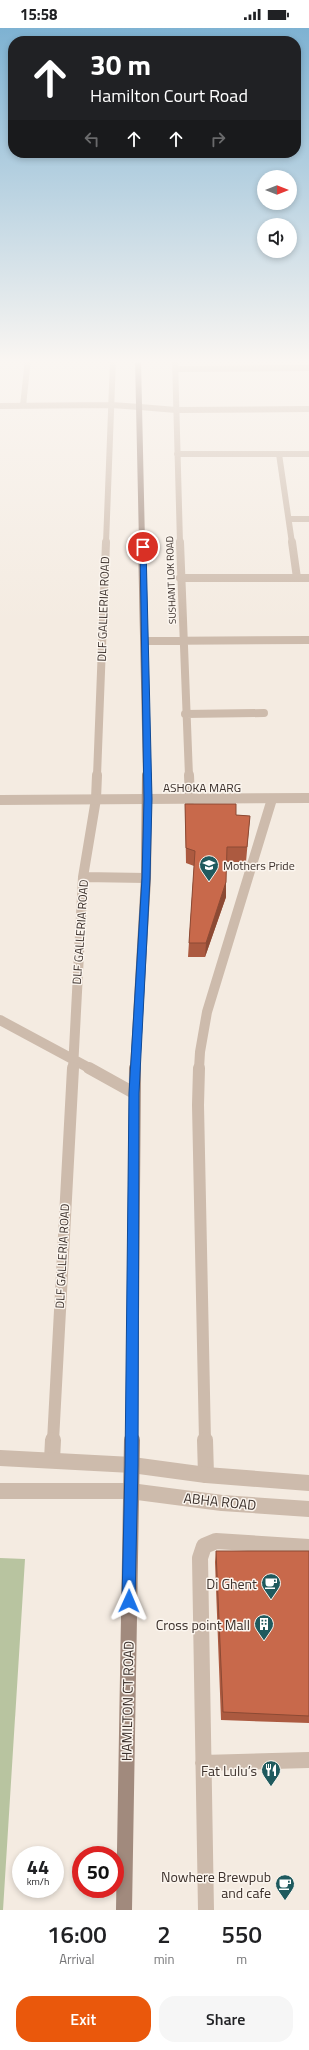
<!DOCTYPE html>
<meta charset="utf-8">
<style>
body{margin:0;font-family:"Titillium Web",sans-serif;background:#f6f6f6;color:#202124;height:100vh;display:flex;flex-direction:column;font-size:15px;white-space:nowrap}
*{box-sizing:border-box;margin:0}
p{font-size:13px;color:#757577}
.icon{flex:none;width:22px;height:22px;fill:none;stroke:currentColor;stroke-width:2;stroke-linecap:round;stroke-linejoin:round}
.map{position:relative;height:1882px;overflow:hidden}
.sheet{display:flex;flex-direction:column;background:#fff;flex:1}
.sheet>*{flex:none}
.hud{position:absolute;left:8px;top:8px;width:293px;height:122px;border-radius:16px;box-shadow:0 2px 6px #0003;background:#202124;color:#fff;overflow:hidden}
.needle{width:26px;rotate:90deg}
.controls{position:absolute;left:257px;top:142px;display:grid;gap:8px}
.controls a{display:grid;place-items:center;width:40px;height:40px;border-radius:50%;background:#fff;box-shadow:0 2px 6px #0003;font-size:20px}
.speed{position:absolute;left:12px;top:1818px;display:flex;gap:8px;font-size:20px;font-weight:700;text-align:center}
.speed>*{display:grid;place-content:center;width:52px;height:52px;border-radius:50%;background:#fff;box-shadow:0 2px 6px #0003;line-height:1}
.speed small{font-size:10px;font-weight:400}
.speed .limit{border:6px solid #d22;background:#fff;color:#111}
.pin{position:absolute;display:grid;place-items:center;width:34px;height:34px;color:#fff;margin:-17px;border:2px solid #fff;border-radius:50%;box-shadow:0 1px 4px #0007}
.me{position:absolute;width:44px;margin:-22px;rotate:1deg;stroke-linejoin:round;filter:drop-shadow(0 0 3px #0008)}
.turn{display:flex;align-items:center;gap:14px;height:84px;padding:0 16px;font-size:18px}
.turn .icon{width:52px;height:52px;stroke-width:2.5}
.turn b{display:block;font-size:28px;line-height:34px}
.lanes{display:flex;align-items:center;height:38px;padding:0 16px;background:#0003;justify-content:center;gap:20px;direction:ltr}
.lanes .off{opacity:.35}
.eta{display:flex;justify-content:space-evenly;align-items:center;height:68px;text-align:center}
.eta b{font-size:24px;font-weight:600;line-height:28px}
.primary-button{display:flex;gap:8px;margin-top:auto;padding:8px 16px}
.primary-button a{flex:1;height:46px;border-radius:16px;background:#ea580c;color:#fff;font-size:16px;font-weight:600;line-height:46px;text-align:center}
.primary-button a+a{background:#f6f6f6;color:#202124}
.status{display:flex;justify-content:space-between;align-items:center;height:28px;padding:0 20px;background:#fff;direction:ltr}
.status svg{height:11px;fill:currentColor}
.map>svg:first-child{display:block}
</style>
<div class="status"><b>15:58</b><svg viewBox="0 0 49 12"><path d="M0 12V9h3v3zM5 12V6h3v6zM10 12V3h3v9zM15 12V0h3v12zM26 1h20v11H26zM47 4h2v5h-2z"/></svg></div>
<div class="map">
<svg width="309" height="1882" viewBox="0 0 309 1882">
<rect width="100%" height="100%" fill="#f4ebe1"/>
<path fill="#b8c4a0" d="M 0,1530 L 25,1531 L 3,1882 L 0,1882 Z"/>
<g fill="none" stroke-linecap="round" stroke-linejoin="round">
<path stroke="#cdbbac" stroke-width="6" d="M 175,331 L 180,515
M 176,341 L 309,340
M 0,378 L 111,377 L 140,379
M 23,378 L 28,331
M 177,426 L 309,426
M 279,426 L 292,515
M 289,491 L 309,491
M 106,515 L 113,331"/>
<path stroke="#cdbbac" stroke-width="8" d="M 180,514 L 189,748
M 292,514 L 297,550
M 180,550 L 309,550
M 145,613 L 309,612
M 185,686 L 264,685
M 97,748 L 106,514"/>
<path stroke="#cdbbac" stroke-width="10" d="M 189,747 L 190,772
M 83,849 L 146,850
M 0,992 L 91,1041
M 73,1041 L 83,849 L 96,771 L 97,747
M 199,1041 L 200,1024 L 207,984 L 272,771"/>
<path stroke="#cdbbac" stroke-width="12" d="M 89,1040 L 134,1065
M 199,1040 L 198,1077 L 205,1413
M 53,1413 L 73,1040"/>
<path stroke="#cdbbac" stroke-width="16" d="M 205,1412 L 206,1447
M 52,1432 L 53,1412
M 203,1735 L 309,1732
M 206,1882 L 200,1530 L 204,1518 L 216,1513 L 309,1519"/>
<path stroke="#cdbbac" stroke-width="6" d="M 140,379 L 176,382 L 309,381"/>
<path stroke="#cdbbac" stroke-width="10" d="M 0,772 L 309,770"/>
<path stroke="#cdbbac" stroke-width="16" d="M 0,1430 L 132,1437 L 206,1447 L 309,1455
M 0,1463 L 130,1463 L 222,1475 L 309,1481"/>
<path stroke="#a18a7d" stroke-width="6" d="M 138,331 L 142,515"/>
<path stroke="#a18a7d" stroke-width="8" d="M 142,514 L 147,748"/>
<path stroke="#a18a7d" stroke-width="10" d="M 135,1041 L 146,850 L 147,747"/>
<path stroke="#a18a7d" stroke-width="12" d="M 132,1413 L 135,1040"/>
<path stroke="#a18a7d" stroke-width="16" d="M 124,1882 L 132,1412"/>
</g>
<path fill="#ac5a40" d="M 185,776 L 236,787 L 250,788 L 246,834 L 226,834 L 226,869 L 205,929 L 188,929 L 194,838 L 186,835 Z
M 216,1523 L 309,1523 L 309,1695 L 221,1692 L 215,1534 Z"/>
<path fill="#8c4a34" d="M 226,854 L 226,869 L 205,929 L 206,915 Z"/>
<path fill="#c8694b" stroke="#8c4a34" d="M 185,776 L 236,776 L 236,787 L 250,788 L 247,819 L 227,819 L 226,854 L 206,915 L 189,915 L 195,823 L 186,820 Z
M 216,1523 L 309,1523 L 309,1688 L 223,1684 Z"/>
<linearGradient id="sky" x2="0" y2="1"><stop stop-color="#7eb2d2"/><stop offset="0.56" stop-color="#faf6f2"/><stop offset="1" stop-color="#faf6f2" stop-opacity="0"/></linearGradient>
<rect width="309" height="595" fill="url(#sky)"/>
<path fill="#1a73e8" stroke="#114b97" d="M 143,517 L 146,519 L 152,771 L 150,850 L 139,1065 L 138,1437 L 135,1573 L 133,1578 L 129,1580 L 124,1578 L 122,1573 L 125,1437 L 129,1065 L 142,850 L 144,771 L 140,519 Z"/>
<defs>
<g id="school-pin" transform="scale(1)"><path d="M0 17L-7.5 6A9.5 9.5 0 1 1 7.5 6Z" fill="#1f5a5e" stroke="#fbf5ee"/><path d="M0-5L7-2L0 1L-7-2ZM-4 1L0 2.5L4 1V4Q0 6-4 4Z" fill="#fff"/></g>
<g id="cafe-pin" transform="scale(1)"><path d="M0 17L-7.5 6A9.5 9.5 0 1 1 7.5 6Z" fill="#1f5a5e" stroke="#fbf5ee"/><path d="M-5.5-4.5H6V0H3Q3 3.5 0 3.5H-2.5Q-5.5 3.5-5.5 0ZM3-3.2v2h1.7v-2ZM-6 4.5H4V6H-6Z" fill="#fff"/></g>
<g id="building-pin" transform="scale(1)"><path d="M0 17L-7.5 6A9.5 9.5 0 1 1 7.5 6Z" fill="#1f5a5e" stroke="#fbf5ee"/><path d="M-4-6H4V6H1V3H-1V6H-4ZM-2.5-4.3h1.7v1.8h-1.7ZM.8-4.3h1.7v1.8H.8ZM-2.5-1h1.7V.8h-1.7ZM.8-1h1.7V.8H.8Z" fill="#fff"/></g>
<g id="restaurant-pin" transform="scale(1)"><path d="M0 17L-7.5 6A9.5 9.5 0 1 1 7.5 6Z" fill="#1f5a5e" stroke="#fbf5ee"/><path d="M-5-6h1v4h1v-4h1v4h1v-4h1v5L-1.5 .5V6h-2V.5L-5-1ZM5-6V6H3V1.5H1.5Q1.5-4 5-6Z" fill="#fff"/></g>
</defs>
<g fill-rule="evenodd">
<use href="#school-pin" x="209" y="837"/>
<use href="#cafe-pin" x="271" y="1555"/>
<use href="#building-pin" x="264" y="1596"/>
<use href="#restaurant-pin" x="271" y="1742"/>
<use href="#cafe-pin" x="285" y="1856"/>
</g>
<g text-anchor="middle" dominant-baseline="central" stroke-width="3" stroke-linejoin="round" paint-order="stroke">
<g font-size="10" fill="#3b302b" stroke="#fbf5ee">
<text transform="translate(171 552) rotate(-92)">SUSHANT LOK ROAD</text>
</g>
<g font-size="12" fill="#3b302b" stroke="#fbf5ee">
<text transform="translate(103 581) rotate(-88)">DLF GALLERIA ROAD</text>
<text x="202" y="759">ASHOKA MARG</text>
<text transform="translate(80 904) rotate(-86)">DLF GALLERIA ROAD</text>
<text transform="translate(62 1228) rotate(-87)">DLF GALLERIA ROAD</text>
</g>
<g font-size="12" fill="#3b302b" stroke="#fbf5ee" text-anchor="start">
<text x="223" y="837">Mothers Pride</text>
</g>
<g font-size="14" fill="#3b302b" stroke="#fbf5ee">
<text transform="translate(220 1473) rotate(6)">ABHA ROAD</text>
<text transform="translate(127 1673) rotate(-89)">HAMILTON CT ROAD</text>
</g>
<g font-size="14" fill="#3b302b" stroke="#fbf5ee" text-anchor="end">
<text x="257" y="1555">Di Ghent</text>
<text x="250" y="1596">Cross point Mall</text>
<text x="257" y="1742">Fat Lulu’s</text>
<text x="271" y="1848">Nowhere Brewpub<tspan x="271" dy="16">and cafe</tspan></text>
</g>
</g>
</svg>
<div class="controls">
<a><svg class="needle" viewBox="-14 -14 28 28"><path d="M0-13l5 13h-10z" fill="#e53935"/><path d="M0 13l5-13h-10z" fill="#757577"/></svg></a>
<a><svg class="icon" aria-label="sound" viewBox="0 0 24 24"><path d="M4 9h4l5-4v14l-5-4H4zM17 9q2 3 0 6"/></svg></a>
</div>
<div class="speed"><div>44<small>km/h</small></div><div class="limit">50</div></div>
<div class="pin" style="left:143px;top:519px;background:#d93025"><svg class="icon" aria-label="arrive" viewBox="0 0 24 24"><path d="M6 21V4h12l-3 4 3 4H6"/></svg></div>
<svg class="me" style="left:129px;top:1573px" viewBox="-20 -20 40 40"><path d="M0-17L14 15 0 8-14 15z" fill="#1a73e8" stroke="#fff" stroke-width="4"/></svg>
<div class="hud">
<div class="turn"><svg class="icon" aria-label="ahead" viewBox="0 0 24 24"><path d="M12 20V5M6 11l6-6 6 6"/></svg><div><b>30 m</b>Hamilton Court Road</div></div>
<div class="lanes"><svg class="icon off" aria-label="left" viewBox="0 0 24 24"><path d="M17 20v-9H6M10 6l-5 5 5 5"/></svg><svg class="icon" aria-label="ahead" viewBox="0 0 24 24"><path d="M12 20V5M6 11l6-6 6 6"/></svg><svg class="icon" aria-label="ahead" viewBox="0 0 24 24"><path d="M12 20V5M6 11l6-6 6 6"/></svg><svg class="icon off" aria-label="right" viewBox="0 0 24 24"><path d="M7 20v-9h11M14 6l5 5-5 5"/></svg></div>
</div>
</div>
<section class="sheet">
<div class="eta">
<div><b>16:00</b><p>Arrival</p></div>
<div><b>2</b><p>min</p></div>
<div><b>550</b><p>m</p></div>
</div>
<div class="primary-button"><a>Exit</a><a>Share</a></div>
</section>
